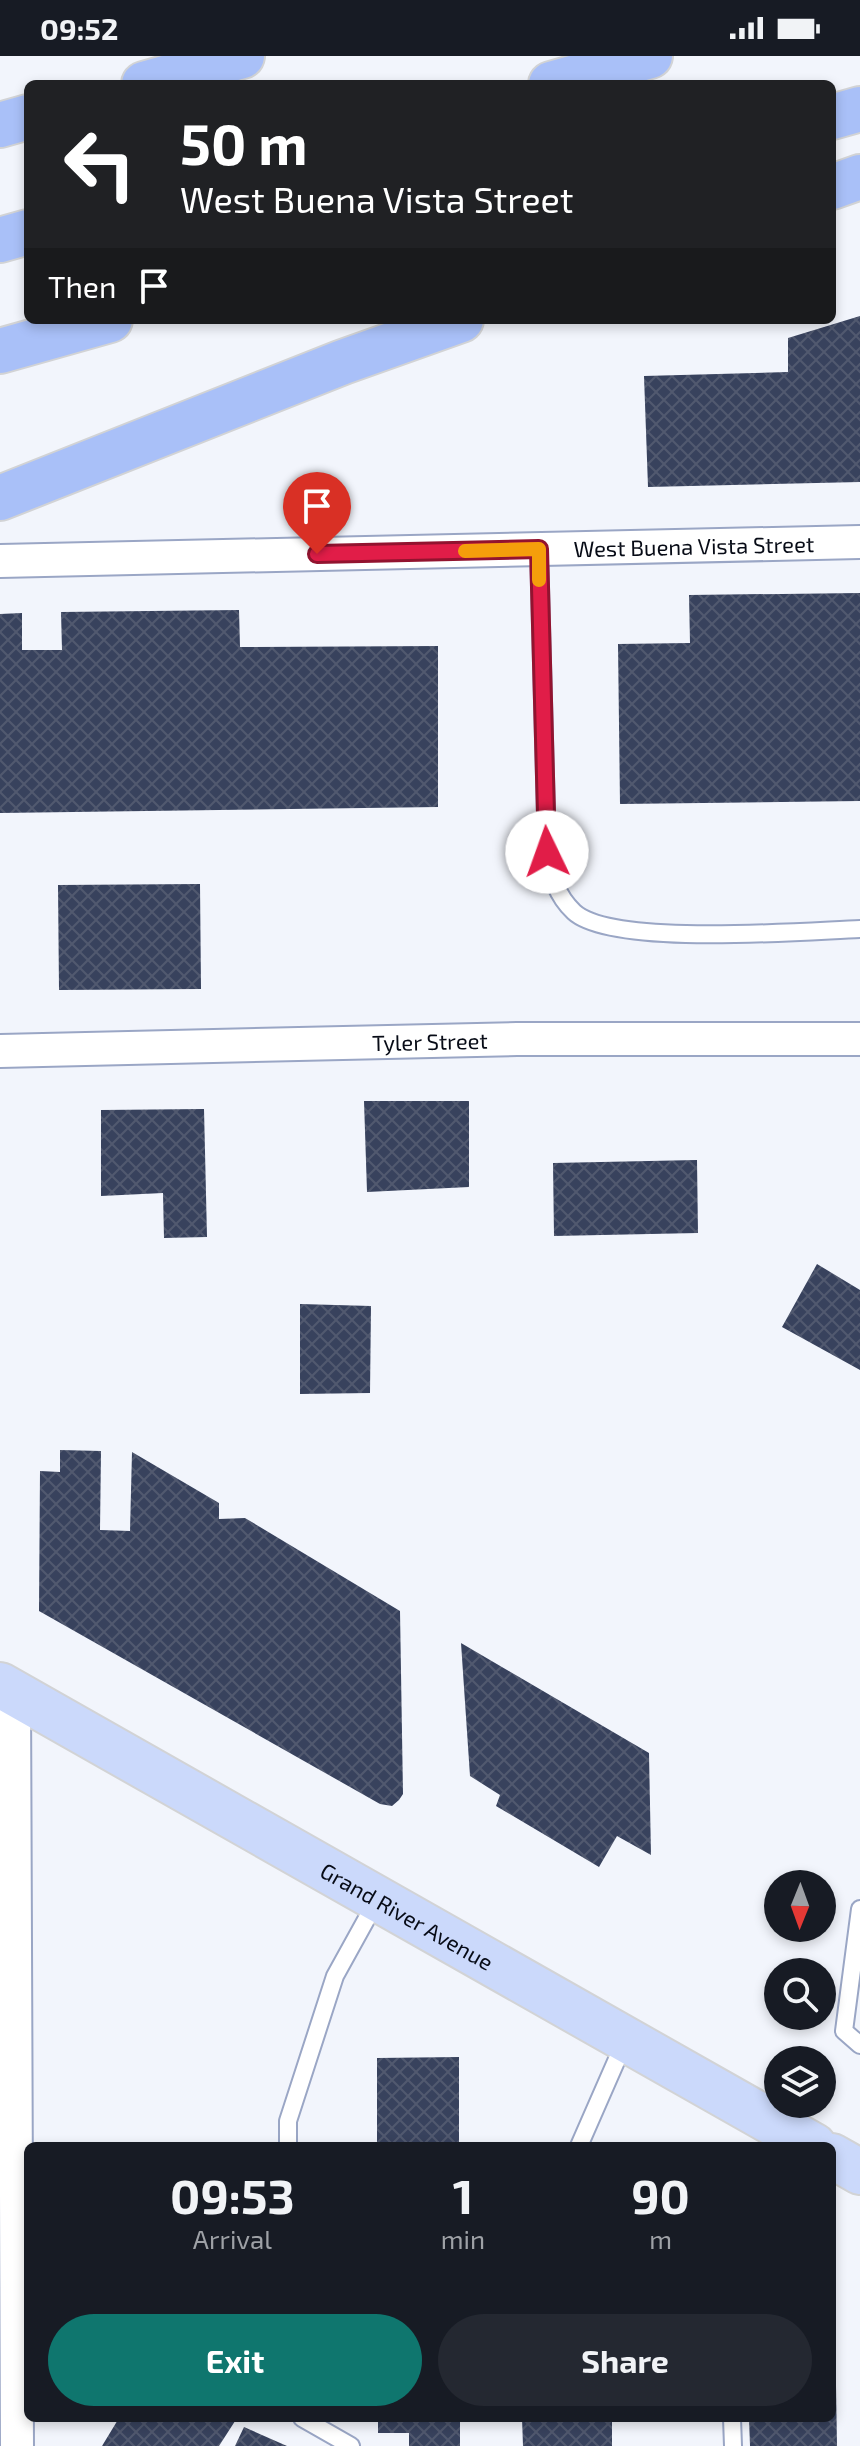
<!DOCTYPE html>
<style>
body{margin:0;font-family:"Exo 2",sans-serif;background:#242831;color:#f1f3f6;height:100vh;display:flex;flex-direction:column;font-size:30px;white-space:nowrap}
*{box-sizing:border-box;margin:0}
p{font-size:26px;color:#9ea1a6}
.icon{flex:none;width:44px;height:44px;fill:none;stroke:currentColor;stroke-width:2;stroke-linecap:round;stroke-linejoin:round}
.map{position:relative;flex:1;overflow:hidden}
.details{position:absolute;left:24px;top:2086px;width:812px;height:280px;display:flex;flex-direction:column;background:#171b24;border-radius:12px;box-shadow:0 4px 12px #0003}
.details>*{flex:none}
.hud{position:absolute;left:24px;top:24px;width:812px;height:244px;border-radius:12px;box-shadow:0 4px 12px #0003;background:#202124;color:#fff;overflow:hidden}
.needle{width:52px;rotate:181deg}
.buttons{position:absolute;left:764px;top:1814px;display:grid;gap:16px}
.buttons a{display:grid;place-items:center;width:72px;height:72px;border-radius:50%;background:#171b24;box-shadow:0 4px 12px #0003;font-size:40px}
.pin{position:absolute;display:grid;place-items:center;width:68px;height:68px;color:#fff;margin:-82px -34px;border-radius:50% 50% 50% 0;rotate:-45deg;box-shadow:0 0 8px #0007}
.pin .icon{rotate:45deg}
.me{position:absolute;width:88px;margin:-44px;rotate:357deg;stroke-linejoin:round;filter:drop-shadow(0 0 6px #0008)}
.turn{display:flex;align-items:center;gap:28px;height:168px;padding:0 24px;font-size:36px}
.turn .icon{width:104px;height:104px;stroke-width:2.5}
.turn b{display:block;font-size:56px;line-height:68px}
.then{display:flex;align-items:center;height:76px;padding:0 24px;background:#0003;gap:16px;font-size:30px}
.eta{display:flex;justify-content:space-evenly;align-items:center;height:136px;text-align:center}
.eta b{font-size:48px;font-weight:700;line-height:56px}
.primary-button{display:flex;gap:16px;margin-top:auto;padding:16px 24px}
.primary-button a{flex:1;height:92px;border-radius:48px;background:#0f766e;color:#fff;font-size:32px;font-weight:700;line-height:92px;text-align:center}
.primary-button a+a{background:#242831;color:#f1f3f6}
.status{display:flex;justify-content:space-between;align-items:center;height:56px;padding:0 40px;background:#171b24;direction:ltr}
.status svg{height:22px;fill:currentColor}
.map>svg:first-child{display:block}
</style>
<div class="status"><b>09:52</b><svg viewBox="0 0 49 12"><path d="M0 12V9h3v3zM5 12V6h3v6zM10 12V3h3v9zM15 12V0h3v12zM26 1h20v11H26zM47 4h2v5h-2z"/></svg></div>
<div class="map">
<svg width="860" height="2390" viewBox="0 0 860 2390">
<defs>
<pattern id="building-cross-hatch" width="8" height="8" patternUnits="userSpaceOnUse" patternTransform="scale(2)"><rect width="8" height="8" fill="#38425d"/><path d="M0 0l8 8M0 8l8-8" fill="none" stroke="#51596f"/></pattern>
</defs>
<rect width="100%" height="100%" fill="#f2f5fc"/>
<path fill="url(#building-cross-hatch)" d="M 860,260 L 860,426 L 648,431 L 644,320 L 788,316 L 788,282 Z
M 860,537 L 860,745 L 620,748 L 618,588 L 690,587 L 689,539 Z
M 239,554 L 240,591 L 438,590 L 438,751 L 0,757 L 0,558 L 22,557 L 22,594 L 62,594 L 61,556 Z
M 200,828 L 201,933 L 59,934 L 58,829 Z
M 364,1045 L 469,1045 L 469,1131 L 367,1136 Z
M 204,1053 L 207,1181 L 164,1182 L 163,1137 L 101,1140 L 101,1054 Z
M 697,1104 L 698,1177 L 554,1180 L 553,1107 Z
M 817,1208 L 860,1234 L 860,1314 L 782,1271 Z
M 300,1248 L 371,1250 L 370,1337 L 300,1338 Z
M 60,1394 L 101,1395 L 100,1474 L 130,1475 L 132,1396 L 219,1447 L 219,1463 L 245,1462 L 400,1555 L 403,1738 L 399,1744 L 392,1750 L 380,1748 L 39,1555 L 40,1415 L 60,1416 Z
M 461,1587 L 649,1697 L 651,1799 L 617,1780 L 599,1811 L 496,1750 L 500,1739 L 470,1720 Z
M 459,2001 L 459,2090 L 377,2090 L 377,2002 Z
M 832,2269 L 835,2269 L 837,2390 L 750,2390 L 749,2362 L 832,2362 Z
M 119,2362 L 237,2362 L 219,2390 L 102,2390 Z
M 378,2362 L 460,2362 L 460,2390 L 409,2390 L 409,2377 L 378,2377 Z
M 522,2362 L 612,2362 L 612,2390 L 523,2390 Z
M 244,2371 L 287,2390 L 235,2390 Z"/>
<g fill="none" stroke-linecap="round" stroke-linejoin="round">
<g stroke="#9aa6c5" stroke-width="20">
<path id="service" d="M 539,493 L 547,796 C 551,819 556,839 574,856 C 612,891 804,875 860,873
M 860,1853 L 844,1975 L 860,1989
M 288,2090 L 288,2065 L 335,1920 L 377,1844
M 579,2090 L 625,1985
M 302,2362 L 351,2390
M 732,2362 L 733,2390"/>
</g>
<g stroke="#9aa6c5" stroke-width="36">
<g id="minor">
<path id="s1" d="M 0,505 L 860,486"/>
<path id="s2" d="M 0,995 L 517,983 L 860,983"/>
<path d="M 14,1637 L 17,2390"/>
</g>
</g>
<g stroke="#d2d3d5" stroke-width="48">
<g id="primary">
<path id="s3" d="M 0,1629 L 814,2090"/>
<path d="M 832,2100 L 860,2116"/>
</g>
</g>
<g stroke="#d2d3d5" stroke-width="48">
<path id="motorway" d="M 144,28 L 242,0
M 551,28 L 650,0
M 832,61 L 860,53
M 0,69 L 28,61
M 832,131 L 860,121
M 0,184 L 28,176
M 0,295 L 110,264
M 0,442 L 343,306 L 461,264"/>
</g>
<use href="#service" stroke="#fff" stroke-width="16"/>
<use href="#minor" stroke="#fff" stroke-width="32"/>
<use href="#primary" stroke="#cbd9fb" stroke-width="44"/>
<use href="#motorway" stroke="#a9c0f8" stroke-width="44"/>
</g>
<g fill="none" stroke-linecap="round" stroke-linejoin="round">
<g stroke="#92132f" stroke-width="20">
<path id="route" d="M 317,498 L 539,493 L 547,796"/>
</g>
<use href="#route" stroke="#e11d48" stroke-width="14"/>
<path stroke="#f59e0b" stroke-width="14" d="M 465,495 L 539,493 L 539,524"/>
</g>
<g text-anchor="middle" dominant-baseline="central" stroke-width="8" stroke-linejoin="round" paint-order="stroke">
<g font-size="22" fill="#070b16" stroke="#f2f5fc">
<text stroke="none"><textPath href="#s1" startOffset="694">West Buena Vista Street</textPath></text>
<text stroke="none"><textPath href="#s2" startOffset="430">Tyler Street</textPath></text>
<text stroke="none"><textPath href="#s3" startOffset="468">Grand River Avenue</textPath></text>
</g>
</g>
</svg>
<div class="buttons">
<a><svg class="needle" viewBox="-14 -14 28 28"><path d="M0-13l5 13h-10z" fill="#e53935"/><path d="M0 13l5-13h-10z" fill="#9ea1a6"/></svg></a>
<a><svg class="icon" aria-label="search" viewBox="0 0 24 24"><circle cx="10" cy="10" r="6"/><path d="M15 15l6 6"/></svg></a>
<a><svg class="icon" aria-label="layers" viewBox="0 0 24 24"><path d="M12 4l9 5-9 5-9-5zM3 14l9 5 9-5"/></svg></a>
</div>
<div class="pin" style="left:317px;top:498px;background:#d93025"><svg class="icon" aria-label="arrive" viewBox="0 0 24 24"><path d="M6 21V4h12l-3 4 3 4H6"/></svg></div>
<svg class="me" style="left:547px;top:796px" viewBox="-20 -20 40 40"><circle r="19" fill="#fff"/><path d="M0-13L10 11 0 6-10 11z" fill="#e11d48"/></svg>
<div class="hud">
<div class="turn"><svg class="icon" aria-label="left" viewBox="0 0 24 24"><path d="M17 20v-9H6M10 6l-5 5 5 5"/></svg><div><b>50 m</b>West Buena Vista Street</div></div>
<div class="then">Then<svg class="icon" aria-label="arrive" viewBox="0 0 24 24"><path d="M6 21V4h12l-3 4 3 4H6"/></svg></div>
</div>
<section class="details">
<div class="eta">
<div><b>09:53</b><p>Arrival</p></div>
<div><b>1</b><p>min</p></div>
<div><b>90</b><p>m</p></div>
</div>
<div class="primary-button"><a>Exit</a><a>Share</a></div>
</section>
</div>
